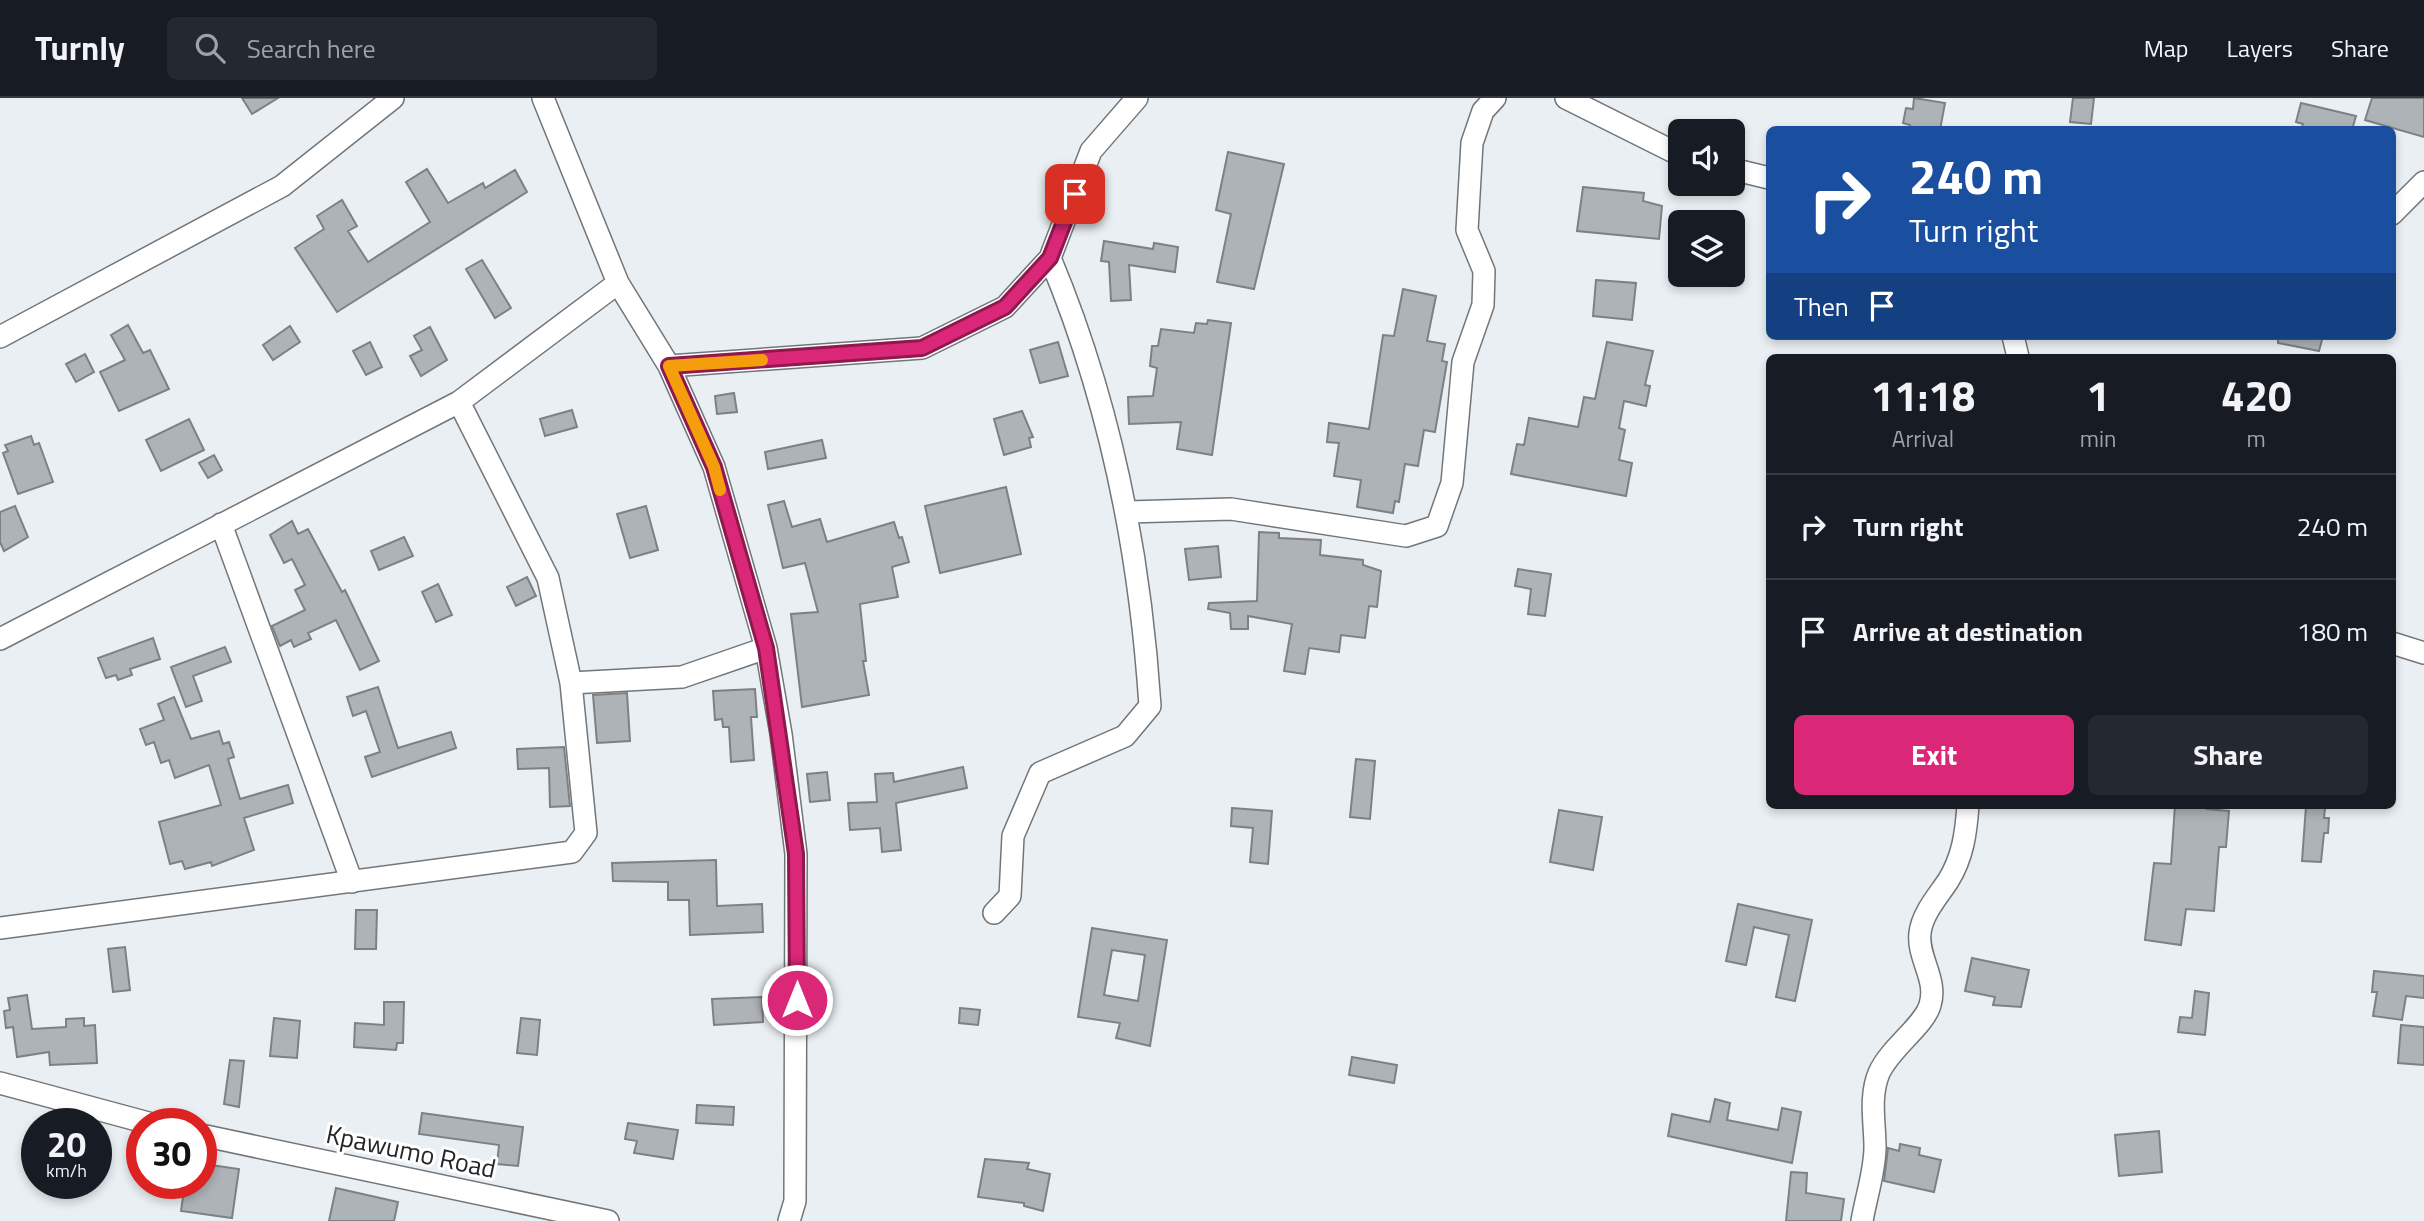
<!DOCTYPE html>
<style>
body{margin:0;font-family:"Titillium Web",sans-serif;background:#242831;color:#f1f3f6;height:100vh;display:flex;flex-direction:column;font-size:26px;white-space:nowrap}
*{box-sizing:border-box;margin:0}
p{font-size:23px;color:#9ea1a6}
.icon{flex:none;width:38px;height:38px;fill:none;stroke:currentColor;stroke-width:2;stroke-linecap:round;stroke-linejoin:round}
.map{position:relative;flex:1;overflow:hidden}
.drawer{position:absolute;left:1766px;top:256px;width:630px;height:455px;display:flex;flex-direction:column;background:#171b24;border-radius:10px;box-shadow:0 4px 10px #0003}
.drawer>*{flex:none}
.hud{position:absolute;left:1766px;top:28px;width:630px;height:214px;border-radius:10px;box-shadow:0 4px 10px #0003;background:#1a4fa0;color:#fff;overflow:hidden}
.controls{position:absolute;left:1668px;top:21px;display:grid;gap:14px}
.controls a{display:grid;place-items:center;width:77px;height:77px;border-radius:10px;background:#171b24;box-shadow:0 4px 10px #0003;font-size:35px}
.speed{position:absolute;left:21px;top:1010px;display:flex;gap:14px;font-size:35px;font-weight:700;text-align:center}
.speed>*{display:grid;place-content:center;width:91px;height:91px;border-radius:50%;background:#171b24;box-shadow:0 4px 10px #0003;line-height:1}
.speed small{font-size:18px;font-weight:400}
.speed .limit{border:10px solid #d22;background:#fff;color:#111}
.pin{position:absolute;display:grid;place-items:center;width:60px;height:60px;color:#fff;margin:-30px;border-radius:14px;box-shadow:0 4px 10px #0006}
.me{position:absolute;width:77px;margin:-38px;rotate:0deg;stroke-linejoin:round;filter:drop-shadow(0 0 5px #0008)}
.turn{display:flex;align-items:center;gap:24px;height:147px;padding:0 28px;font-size:32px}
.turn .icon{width:91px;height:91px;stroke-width:2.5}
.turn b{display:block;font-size:49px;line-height:60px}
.then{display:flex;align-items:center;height:66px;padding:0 28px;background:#0003;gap:14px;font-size:26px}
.eta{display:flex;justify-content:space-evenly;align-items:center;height:119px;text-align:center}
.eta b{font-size:42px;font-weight:700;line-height:49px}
.action{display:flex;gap:14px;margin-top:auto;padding:14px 28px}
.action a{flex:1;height:80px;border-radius:10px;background:#db2777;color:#fff;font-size:28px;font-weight:700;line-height:80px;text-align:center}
.action a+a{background:#242831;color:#f1f3f6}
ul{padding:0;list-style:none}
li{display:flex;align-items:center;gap:21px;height:105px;padding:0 28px;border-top:2px solid #363941}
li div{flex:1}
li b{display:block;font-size:26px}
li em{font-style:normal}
header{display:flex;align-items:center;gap:42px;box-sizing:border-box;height:98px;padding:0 35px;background:#171b24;border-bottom:2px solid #363941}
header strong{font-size:33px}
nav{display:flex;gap:38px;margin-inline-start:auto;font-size:24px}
.search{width:490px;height:63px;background:#242831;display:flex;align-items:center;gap:18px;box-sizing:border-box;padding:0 24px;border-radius:10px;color:#9ea1a6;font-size:26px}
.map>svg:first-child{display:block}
</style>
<header>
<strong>Turnly</strong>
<div class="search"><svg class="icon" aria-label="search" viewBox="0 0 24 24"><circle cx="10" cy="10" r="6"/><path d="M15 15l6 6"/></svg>Search here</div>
<nav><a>Map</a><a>Layers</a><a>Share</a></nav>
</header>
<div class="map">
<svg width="2424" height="1123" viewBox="0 0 2424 1123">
<rect width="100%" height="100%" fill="#eaeff3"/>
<path fill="#aeb3b7" stroke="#7d8185" stroke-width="2" fill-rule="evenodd" d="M 242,0 L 278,0 L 252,16 Z
M 1914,0 L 1945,5 L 1940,32 L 1909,32 L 1910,27 L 1903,25 L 1906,10 L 1913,11 Z
M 2073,0 L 2094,0 L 2091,26 L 2070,24 Z
M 2372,0 L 2424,0 L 2424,39 L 2365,22 Z
M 2301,5 L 2356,18 L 2352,32 L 2301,32 L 2303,26 L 2296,24 Z
M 1228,54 L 1284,66 L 1254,191 L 1217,184 L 1231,116 L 1216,112 Z
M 427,71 L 448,105 L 483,85 L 485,90 L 515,72 L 527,94 L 337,214 L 295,150 L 324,131 L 317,118 L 342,102 L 357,128 L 348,133 L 368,164 L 430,124 L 406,84 Z
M 1583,89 L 1644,95 L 1643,103 L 1662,108 L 1659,141 L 1577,133 Z
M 1104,143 L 1153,151 L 1154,145 L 1178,149 L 1175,174 L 1129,167 L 1131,202 L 1111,203 L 1109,164 L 1101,163 Z
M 482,162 L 511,210 L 495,220 L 466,171 Z
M 1596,182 L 1636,185 L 1632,222 L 1593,218 Z
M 1403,191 L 1436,198 L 1427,243 L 1445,246 L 1442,263 L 1447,264 L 1435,334 L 1424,332 L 1418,368 L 1405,366 L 1399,404 L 1395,403 L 1393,415 L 1357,409 L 1361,382 L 1334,378 L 1339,345 L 1327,344 L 1329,325 L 1369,331 L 1383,237 L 1394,238 Z
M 1208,222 L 1231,225 L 1212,357 L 1177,351 L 1181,324 L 1129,326 L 1128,299 L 1153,298 L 1157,270 L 1150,268 L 1152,248 L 1158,248 L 1161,231 L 1194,235 L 1196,225 L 1207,226 Z
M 128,227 L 143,255 L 150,252 L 169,291 L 119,313 L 100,274 L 125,262 L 111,237 Z
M 290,228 L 300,244 L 273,262 L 263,247 Z
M 430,229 L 447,262 L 421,278 L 410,258 L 422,252 L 414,238 Z
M 2278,238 L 2323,238 L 2319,253 L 2278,245 Z
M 370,244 L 382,269 L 366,277 L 353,253 Z
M 1058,244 L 1068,278 L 1040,285 L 1030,252 Z
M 1607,244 L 1653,253 L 1645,287 L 1650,288 L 1646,308 L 1624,303 L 1619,330 L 1625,332 L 1619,362 L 1632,365 L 1626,398 L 1511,376 L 1517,346 L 1524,347 L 1529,320 L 1578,329 L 1584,299 L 1595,301 Z
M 85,256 L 94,274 L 76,284 L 66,266 Z
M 734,295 L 737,314 L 717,316 L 715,298 Z
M 572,312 L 577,329 L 545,338 L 540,321 Z
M 1022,313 L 1033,339 L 1029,340 L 1031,349 L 1004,357 L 994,321 Z
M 189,321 L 204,352 L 161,373 L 146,342 Z
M 31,338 L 34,347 L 39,345 L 53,384 L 18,396 L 3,355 L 8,353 L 5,347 Z
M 822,342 L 826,360 L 768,371 L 765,354 Z
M 214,357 L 222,372 L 208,380 L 199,365 Z
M 1006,389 L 1021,456 L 940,475 L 925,408 Z
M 784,403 L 792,429 L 820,421 L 827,444 L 894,424 L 899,440 L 902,439 L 909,464 L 892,469 L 898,499 L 860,506 L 866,563 L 863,563 L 869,597 L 802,609 L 791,516 L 818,514 L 805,465 L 783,470 L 768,407 Z
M 15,408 L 28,439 L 4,453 L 0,444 L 0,414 Z
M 646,408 L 658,452 L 630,460 L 617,416 Z
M 292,423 L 298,436 L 308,431 L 342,494 L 345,492 L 379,563 L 360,572 L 336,522 L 308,535 L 311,541 L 294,549 L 291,542 L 280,548 L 272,528 L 305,512 L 295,492 L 305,487 L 292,461 L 284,465 L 270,437 Z
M 1259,434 L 1279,435 L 1279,440 L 1321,442 L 1320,457 L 1363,462 L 1363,467 L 1381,473 L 1377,509 L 1369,508 L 1365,540 L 1341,537 L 1339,554 L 1309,550 L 1305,576 L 1284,573 L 1292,526 L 1248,518 L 1248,531 L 1231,531 L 1230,515 L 1208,511 L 1209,505 L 1257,503 Z
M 404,439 L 413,458 L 379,472 L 371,453 Z
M 1218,448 L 1221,479 L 1189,482 L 1185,451 Z
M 1518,471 L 1551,476 L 1545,518 L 1528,516 L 1531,491 L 1515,488 Z
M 527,479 L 536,498 L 516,508 L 507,489 Z
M 438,486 L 452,517 L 436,524 L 422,494 Z
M 153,540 L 160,561 L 130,571 L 132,577 L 118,582 L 116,577 L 106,580 L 98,560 Z
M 225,549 L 231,564 L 193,578 L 202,603 L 186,609 L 171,569 Z
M 378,589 L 398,650 L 451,634 L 456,650 L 372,679 L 365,659 L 380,654 L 366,613 L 353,618 L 347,599 Z
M 755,591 L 757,619 L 751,619 L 754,662 L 731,664 L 729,629 L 723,629 L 722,621 L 715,622 L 713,593 Z
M 627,595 L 630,643 L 597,645 L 593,597 Z
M 174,599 L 191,641 L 219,633 L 223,646 L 229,644 L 234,659 L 228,661 L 240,701 L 288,687 L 293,705 L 244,720 L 254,752 L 212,768 L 211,764 L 185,771 L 182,763 L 170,766 L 159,724 L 221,707 L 209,667 L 175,680 L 169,662 L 161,665 L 154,644 L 146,647 L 140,631 L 164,622 L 158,606 Z
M 564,649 L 570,708 L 550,709 L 549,670 L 518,671 L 517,651 Z
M 1356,661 L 1375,663 L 1370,721 L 1350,719 Z
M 963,669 L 967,690 L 896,705 L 901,752 L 882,754 L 880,730 L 850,732 L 848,705 L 877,704 L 875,676 L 893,675 L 894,684 Z
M 827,674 L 830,702 L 810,704 L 807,676 Z
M 2175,707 L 2207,707 L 2207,711 L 2229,713 L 2226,749 L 2219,749 L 2214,813 L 2186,811 L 2181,847 L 2145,842 L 2154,765 L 2171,766 Z
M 2306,708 L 2325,710 L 2324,720 L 2329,720 L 2328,735 L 2324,735 L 2321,764 L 2302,763 Z
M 1232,710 L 1272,713 L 1268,766 L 1250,764 L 1253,730 L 1231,728 Z
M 1559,712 L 1602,719 L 1593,772 L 1550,764 Z
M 716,762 L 717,808 L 762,806 L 763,834 L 690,837 L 689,802 L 668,802 L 668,784 L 613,783 L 612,765 Z
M 1738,806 L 1812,822 L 1795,903 L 1776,899 L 1789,837 L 1754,829 L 1746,867 L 1726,863 Z
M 356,812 L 377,812 L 376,851 L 355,851 Z
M 1092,830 L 1167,842 L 1150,948 L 1116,940 L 1120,925 L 1078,919 ZM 1112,852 L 1145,857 L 1138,903 L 1104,897 Z
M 125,849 L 130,892 L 113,894 L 108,851 Z
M 1972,860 L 2029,872 L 2021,909 L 1993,907 L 1995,899 L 1965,893 Z
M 2374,873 L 2424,878 L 2424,900 L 2406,898 L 2402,922 L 2373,918 L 2377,894 L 2372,894 Z
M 2195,893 L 2209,895 L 2205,937 L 2178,934 L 2180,919 L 2192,920 Z
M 27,897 L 32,931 L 66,929 L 66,921 L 84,920 L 84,928 L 95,927 L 97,965 L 50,967 L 49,954 L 17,959 L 13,929 L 6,930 L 4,913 L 10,912 L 8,900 Z
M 762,899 L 763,924 L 714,927 L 712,901 Z
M 384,904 L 404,904 L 403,945 L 397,945 L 396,952 L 354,949 L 355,925 L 384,927 Z
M 960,910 L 980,912 L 978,927 L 959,925 Z
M 274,920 L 300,923 L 297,960 L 270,958 Z
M 521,920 L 540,922 L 537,957 L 517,955 Z
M 2401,927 L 2424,929 L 2424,967 L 2398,965 Z
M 1352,959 L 1397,967 L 1394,985 L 1349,977 Z
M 230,962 L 244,963 L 239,1009 L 224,1006 Z
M 1715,1001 L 1730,1005 L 1727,1022 L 1778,1032 L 1782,1010 L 1801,1014 L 1792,1065 L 1668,1038 L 1672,1016 L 1710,1024 Z
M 697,1007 L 734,1009 L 733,1027 L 696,1025 Z
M 422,1015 L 523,1029 L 518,1068 L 497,1066 L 499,1047 L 419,1036 Z
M 628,1025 L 678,1032 L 673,1061 L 634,1055 L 637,1043 L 625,1041 Z
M 2159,1033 L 2162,1074 L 2119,1078 L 2115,1037 Z
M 1900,1046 L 1920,1050 L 1919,1057 L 1941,1062 L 1934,1094 L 1884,1083 L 1888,1050 L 1899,1053 Z
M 985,1061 L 1029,1065 L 1027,1071 L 1050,1076 L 1043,1113 L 1024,1108 L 1024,1105 L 978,1099 Z
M 204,1066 L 239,1071 L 232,1120 L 181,1113 L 184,1092 L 193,1094 L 194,1085 L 201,1085 Z
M 1791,1074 L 1807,1075 L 1806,1095 L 1844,1101 L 1841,1123 L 1786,1123 Z
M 336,1090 L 398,1104 L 394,1123 L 329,1123 Z"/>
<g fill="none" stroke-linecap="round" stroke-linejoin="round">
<g stroke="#72767a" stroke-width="24">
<path id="minor" d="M 543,0 L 618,185 L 669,268 L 714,369 L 766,550 L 781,636 L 796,756 L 795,1103 L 789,1123
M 1566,0 L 1680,57
M 1732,71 L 1769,80
M 2392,116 L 2424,84
M 2013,238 L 2018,259
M 0,239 L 282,88 L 393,0
M 669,268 L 922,250 L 1005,209 L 1050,160 L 1091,53 L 1137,0
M 1128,414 L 1231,411 L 1406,438 L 1437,428 L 1452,385 L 1463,264 L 1483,207 L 1484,173 L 1467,132 L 1472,45 L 1483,13 L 1495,0
M 221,426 L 352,784
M 0,541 L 459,304 L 618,185
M 2392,545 L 2424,555
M 571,585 L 682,579 L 766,550
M 994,815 L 1010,798 L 1013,738 L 1040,675 L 1125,638 L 1150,608 C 1140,454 1110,303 1050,160
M 0,830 L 572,754 L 586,735 L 571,585 L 548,480 L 459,304
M 0,985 L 152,1026
M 201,1037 L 608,1123
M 1862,1123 C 1866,1099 1875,1073 1875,1049 C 1875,1025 1869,999 1879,975 C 1890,950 1924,928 1930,907 C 1938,881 1917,860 1920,835 C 1922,816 1938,798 1948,783 C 1963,759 1966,735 1968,707"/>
</g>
<use href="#minor" stroke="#fff" stroke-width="21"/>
</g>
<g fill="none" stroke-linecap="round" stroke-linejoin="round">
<g stroke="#8e194d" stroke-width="18">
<path id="route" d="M 797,902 L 796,756 L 766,550 L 714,369 L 669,268 L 922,250 L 1005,209 L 1050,160 L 1075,96"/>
</g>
<use href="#route" stroke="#db2777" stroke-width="12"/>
<path stroke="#f59e0b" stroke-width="12" d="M 720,392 L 714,369 L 669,268 L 762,262"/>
</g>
<g text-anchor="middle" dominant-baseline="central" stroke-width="6" stroke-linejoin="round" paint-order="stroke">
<g font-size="26" fill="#242628" stroke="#fff">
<text transform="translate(411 1053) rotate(12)">Kpawumo Road</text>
</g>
</g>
</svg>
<div class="controls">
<a><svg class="icon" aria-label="sound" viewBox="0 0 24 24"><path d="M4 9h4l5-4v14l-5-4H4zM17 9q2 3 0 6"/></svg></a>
<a><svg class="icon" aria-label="layers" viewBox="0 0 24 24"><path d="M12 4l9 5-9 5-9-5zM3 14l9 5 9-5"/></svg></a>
</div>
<div class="speed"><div>20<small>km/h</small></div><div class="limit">30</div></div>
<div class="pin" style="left:1075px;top:96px;background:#d93025"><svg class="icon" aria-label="arrive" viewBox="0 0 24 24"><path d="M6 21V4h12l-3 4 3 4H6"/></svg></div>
<svg class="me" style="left:797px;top:902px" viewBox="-20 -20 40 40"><circle r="17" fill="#db2777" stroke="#fff" stroke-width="3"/><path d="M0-11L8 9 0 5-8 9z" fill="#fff"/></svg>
<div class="hud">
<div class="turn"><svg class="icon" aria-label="right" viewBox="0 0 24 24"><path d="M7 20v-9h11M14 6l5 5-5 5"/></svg><div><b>240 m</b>Turn right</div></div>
<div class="then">Then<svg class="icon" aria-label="arrive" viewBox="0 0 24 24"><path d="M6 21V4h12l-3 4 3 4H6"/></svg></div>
</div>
<section class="drawer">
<div class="eta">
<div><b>11:18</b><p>Arrival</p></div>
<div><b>1</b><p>min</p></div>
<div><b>420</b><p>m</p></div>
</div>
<ul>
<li><svg class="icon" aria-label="right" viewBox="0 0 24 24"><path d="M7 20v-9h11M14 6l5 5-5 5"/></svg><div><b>Turn right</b></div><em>240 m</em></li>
<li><svg class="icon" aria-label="arrive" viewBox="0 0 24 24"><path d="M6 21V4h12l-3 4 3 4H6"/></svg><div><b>Arrive at destination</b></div><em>180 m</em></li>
</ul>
<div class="action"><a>Exit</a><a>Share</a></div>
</section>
</div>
